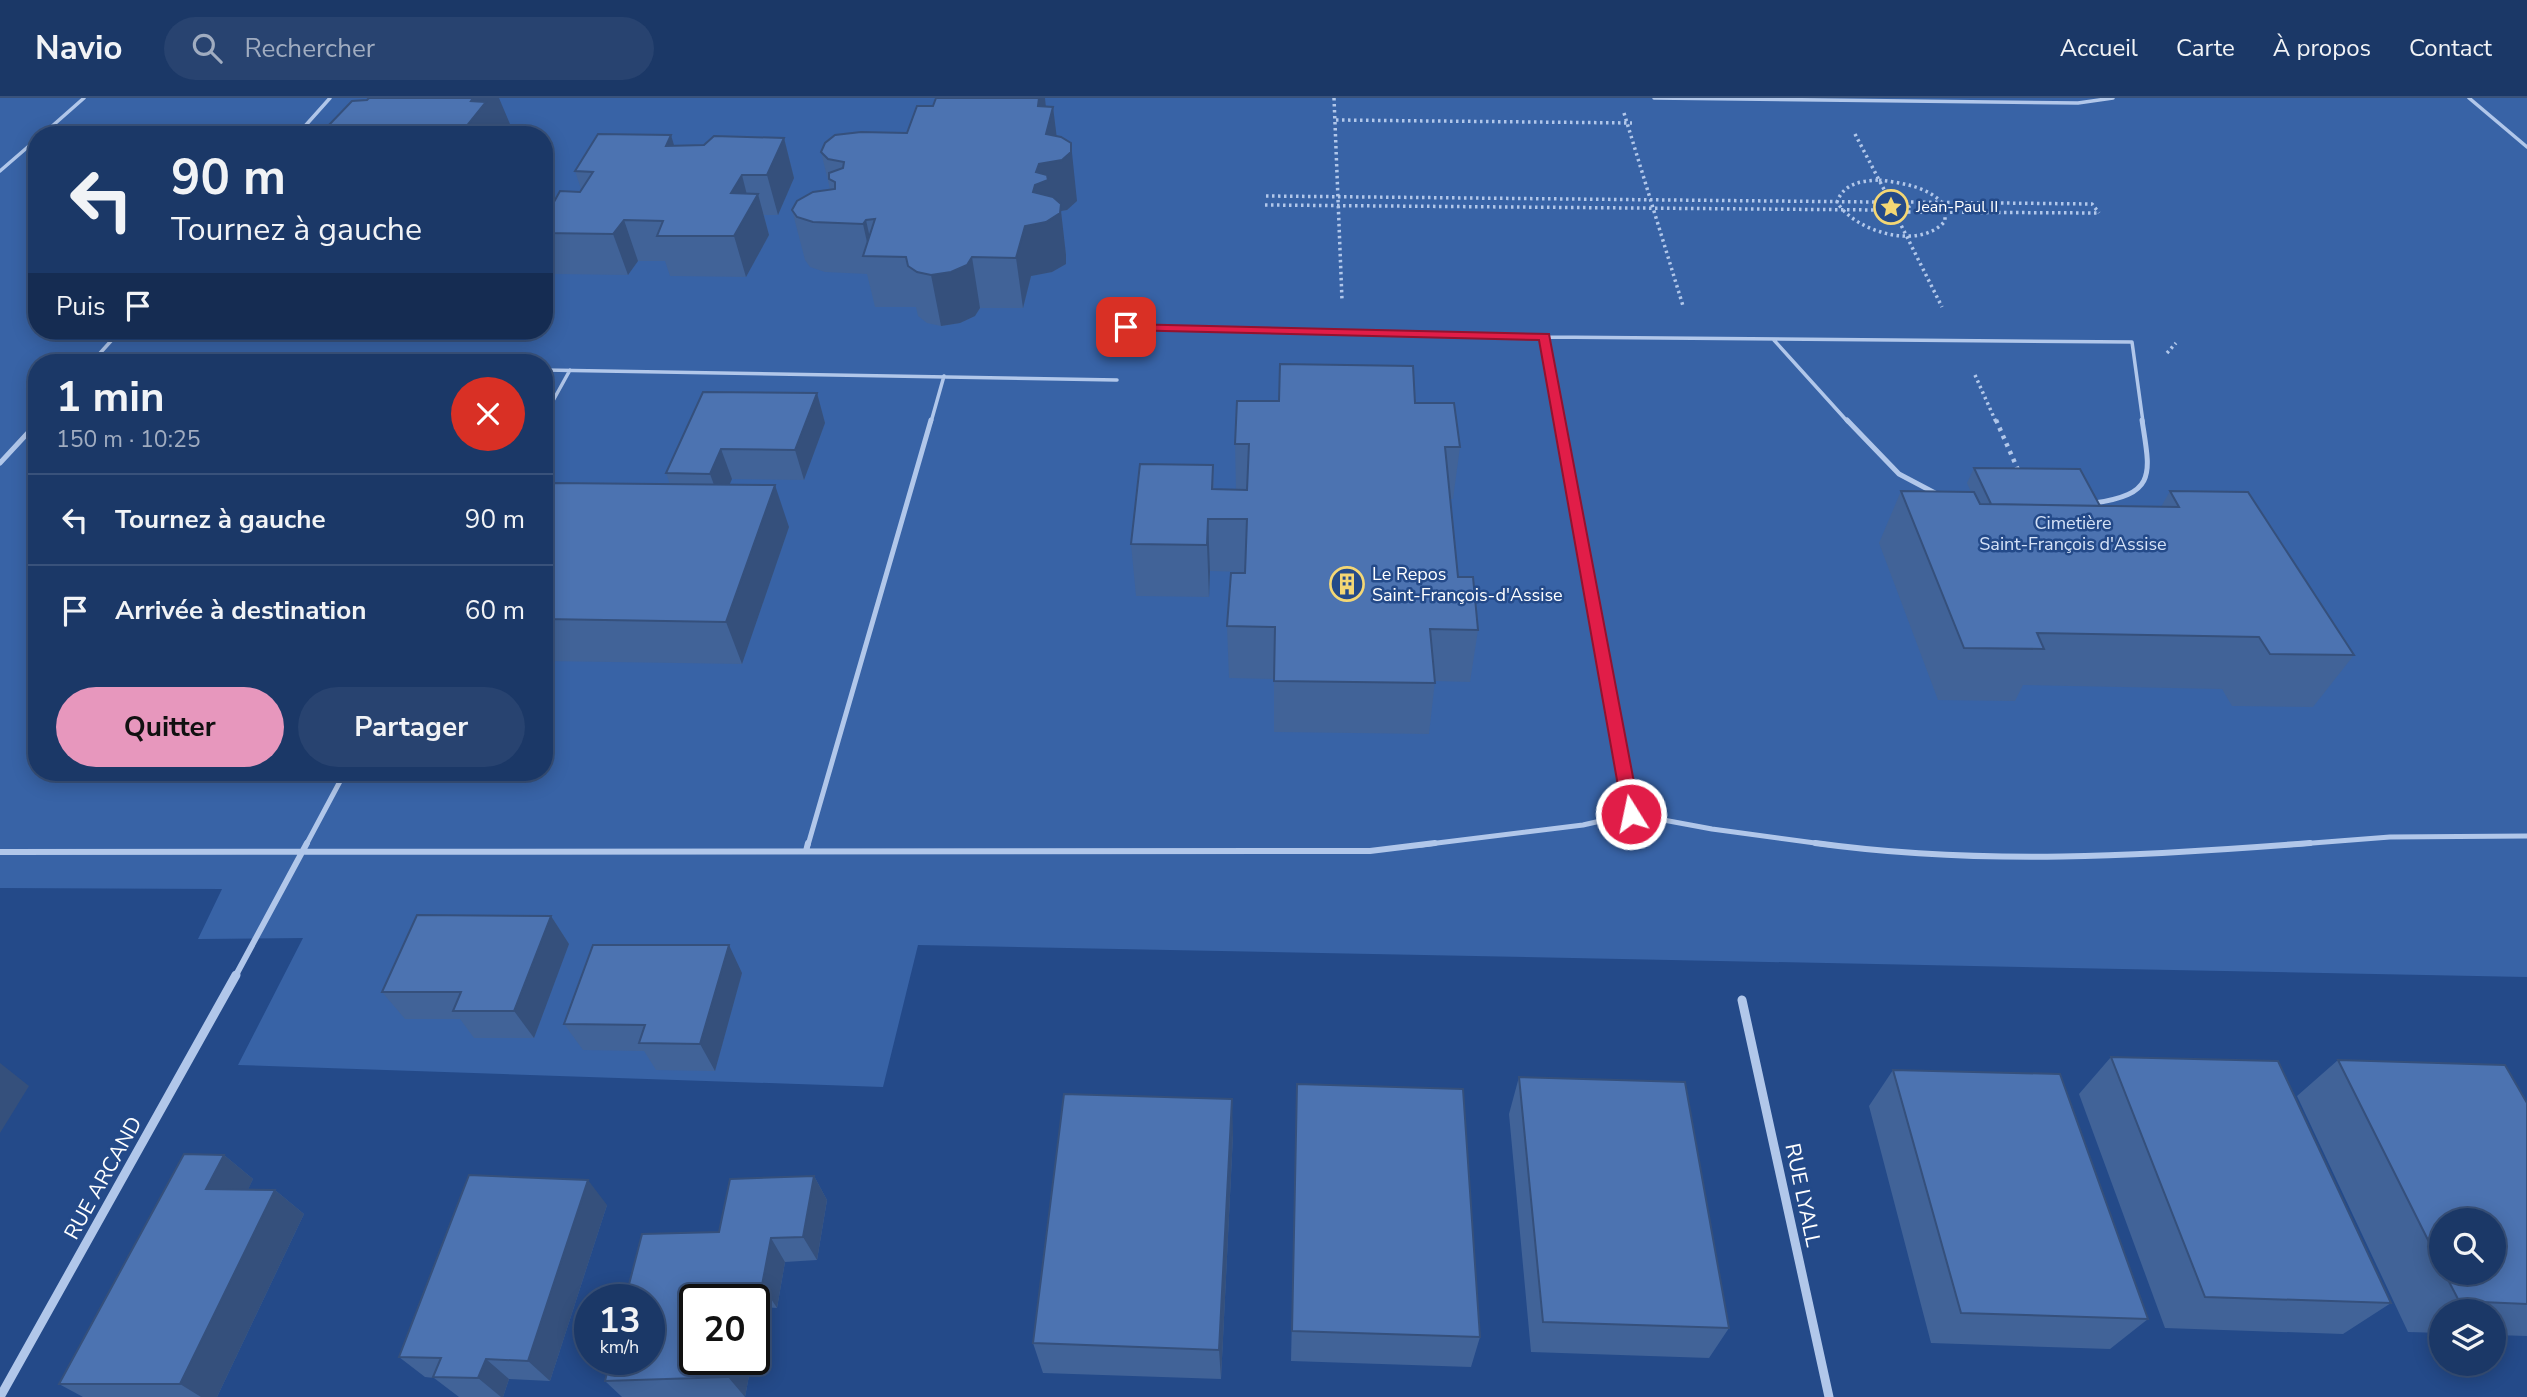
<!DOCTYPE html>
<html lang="fr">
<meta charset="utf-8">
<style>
body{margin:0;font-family:"Nunito Sans",sans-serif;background:#284370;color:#f1f3f6;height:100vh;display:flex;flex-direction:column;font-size:26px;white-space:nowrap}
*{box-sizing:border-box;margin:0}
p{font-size:23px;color:#a0acc0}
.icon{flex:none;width:38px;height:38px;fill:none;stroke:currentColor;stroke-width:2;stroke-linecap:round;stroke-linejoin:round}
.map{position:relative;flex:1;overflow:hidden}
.panel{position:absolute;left:28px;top:256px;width:525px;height:427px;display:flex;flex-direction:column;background:#1b3867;border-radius:28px;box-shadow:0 4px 18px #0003,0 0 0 2px #39527b}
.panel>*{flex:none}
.hud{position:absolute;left:28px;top:28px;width:525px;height:214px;border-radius:28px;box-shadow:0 4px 18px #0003,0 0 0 2px #39527b;background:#1b3867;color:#f1f3f6;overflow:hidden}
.controls{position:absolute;left:2429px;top:1110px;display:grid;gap:14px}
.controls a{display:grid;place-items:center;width:77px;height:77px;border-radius:50%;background:#1b3867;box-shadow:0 4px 18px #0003,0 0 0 2px #39527b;font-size:35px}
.speed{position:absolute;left:574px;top:1186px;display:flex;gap:14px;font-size:35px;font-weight:700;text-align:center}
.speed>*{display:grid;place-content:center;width:91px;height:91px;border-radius:50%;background:#1b3867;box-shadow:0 4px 18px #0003,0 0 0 2px #39527b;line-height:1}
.speed small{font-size:18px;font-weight:400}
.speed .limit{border:4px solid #111;border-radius:10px;background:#fff;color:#111}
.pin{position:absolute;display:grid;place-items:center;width:60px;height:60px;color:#fff;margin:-30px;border-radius:14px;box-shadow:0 4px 10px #0006}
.me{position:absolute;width:77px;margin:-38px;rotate:350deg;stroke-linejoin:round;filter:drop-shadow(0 0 5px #0008)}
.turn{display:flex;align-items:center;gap:24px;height:147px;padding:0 28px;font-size:32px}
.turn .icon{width:91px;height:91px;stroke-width:2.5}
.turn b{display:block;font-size:49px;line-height:60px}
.then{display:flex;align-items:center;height:66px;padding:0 28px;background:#0003;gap:14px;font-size:26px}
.round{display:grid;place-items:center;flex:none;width:74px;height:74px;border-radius:37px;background:#284370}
.summary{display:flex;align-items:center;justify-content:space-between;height:119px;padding:0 28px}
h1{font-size:42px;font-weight:700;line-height:52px}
.action{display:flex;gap:14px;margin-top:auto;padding:14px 28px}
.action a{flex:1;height:80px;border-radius:42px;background:#e797bd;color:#111;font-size:28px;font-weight:700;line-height:80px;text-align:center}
.action a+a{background:#284370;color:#f1f3f6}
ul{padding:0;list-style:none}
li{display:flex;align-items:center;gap:21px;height:91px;padding:0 28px;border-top:2px solid #39527b}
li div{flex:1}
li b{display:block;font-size:26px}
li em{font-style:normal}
header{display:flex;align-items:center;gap:42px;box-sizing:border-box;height:98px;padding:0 35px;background:#1b3867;border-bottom:2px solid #39527b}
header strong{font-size:33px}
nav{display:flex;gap:38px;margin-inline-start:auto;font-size:24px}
.search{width:490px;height:63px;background:#284370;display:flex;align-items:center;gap:18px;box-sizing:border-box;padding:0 24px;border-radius:38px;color:#a0acc0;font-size:26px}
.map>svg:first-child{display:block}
</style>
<header>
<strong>Navio</strong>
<div class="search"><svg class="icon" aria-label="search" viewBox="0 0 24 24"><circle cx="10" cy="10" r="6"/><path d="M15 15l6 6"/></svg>Rechercher</div>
<nav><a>Accueil</a><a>Carte</a><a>À propos</a><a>Contact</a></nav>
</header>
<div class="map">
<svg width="2527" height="1299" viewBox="0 0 2527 1299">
<rect width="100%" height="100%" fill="#244a89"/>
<path fill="#3863a6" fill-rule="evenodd" d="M 0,0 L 2527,0 L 2527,879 L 918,847 L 883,989 L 238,967 L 303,840 L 198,841 L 222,791 L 0,790 ZM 37,37 L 544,37 L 544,233 L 37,233 ZM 37,264 L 544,264 L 544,674 L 37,674 Z"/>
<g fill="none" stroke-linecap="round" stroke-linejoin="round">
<path stroke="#b1c7ea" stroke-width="3.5" stroke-dasharray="2.5 3.5" stroke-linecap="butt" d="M 1334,0 L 1342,202
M 1624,15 L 1683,208
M 1336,22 L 1632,25
M 1855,36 L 1888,99
M 1879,82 C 1903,85 1930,89 1945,108 L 1945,123 C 1920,153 1855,134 1837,104 C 1844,85 1861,83 1879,82 Z
M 1266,98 L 1874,104
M 1886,99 L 1902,103 L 1909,109 L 1908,114 L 1894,117 L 1878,112 L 1874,104 Z
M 1905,104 L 2092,106 L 2099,115
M 1265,107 L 1878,112
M 1908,114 L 2098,115
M 1896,117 L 1942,209
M 2167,255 L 2176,245
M 1975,277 L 1996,324"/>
<path stroke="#b1c7ea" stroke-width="4.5" stroke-dasharray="3.5 5" stroke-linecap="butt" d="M 1996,322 L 2019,374"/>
<path stroke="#b1c7ea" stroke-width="3.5" d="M 1654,0 L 2078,5 L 2113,0
M 2469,0 L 2527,49
M 42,37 L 84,0
M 297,37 L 330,0
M 0,73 L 37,41
M 1126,229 L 1545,239 L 2132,244 L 2143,324
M 1545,239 L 1560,324
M 1773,241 L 1848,324
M 92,264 L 120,233
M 93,264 L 117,264
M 544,272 L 1117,282
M 544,319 L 570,272
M 931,324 L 944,278"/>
<path stroke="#b1c7ea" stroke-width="5" d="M 1560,322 L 1631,716
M 1847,322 L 1899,376 L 1935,395
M 0,365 L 37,325
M 2094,405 C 2158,396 2150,375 2142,322
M 306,747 L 345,674
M 808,747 L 931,322
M 1421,747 L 1583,727 L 1631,716 L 1712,731 L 1830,747
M 2287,747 L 2390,739 L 2527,738"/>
<path stroke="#b1c7ea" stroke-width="6" d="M 1815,745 C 1981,768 2144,758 2310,745
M 806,753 L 808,745
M 0,754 L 1370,753 L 1435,745
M 236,877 L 307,745"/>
<path stroke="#b1c7ea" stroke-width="9" d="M 1742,902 L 1829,1299
M 0,1299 L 236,877"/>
</g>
<path fill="#416398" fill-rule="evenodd" d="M 933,8 L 1053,9 L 1056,38 L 1077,103 L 1067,112 L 1061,113 L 1066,157 L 1066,166 L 1052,174 L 1031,178 L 1023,210 L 980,210 L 975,218 L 960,225 L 941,228 L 927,225 L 918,218 L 916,209 L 875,209 L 867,176 L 825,174 L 810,169 L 805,162 L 792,112 L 830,91 L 821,54 L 907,35 Z
M 784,40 L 794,80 L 778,117 L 764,117 L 769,137 L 746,179 L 670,178 L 665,163 L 638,163 L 628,177 L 553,176 L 544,154 L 544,122 L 580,94 L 581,91 L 575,73 L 674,48 L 704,47 Z
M 817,295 L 825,325 L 804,382 L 732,381 L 729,387 L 789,429 L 742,566 L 544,563 L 544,402 L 670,386 L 666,375 Z
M 1415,305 L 1460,349 L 1453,401 L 1450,401 L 1458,479 L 1478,532 L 1470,584 L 1435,583 L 1429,636 L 1274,634 L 1274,581 L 1229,580 L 1227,528 L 1245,474 L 1210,473 L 1209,499 L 1136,498 L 1131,446 L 1213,367 L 1214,391 L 1236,392 L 1235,346 Z
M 1974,370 L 2100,408 L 2161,409 L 2170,393 L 2354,557 L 2313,609 L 2232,608 L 2222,591 L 2023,587 L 2015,603 L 1938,602 L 1879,445 L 1901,393 L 1971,394 L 1967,385 Z
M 551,818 L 569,846 L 534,940 L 474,940 L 460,921 L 405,921 L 382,894 Z
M 742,875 L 715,973 L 656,972 L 644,953 L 583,952 L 564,926 Z
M 2111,959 L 2391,1205 L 2343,1236 L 2165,1230 L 2079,996 Z
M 2338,962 L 2527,1005 L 2527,1238 L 2494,1237 L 2494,1213 L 2441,1213 L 2441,1235 L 2408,1234 L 2297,998 ZM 2441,1122 L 2494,1174 L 2441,1174 Z
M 1893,972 L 2148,1221 L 2110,1251 L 1931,1245 L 1869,1008 Z
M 1519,979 L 1729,1230 L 1709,1260 L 1531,1254 L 1509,1016 Z
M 1297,986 L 1480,1239 L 1471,1269 L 1291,1263 Z
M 1233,1037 L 1221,1281 L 1043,1275 L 1033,1245 Z
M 224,1057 L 253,1081 L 248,1091 L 275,1092 L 304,1116 L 217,1299 L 83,1299 L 59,1286 Z
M 814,1078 L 827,1102 L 817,1162 L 785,1164 L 777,1210 L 763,1209 L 754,1251 L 754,1202 L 695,1262 L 752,1262 L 745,1299 L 622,1299 L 605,1283 L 719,1134 Z
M 607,1107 L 550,1283 L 509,1281 L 503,1299 L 459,1299 L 434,1280 L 425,1279 L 399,1259 Z"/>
<path fill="#35507c" d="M 473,0 L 499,0 L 510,26 L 501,37 L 465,30 L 471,3 Z
M 1039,0 L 1045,0 L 1048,30 L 1053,9 L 1059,57 L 1071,45 L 1077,103 L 1067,112 L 1061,113 L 1066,157 L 1066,166 L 1052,174 L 1031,178 L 1023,210 L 1016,160 L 1033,94 L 1036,74 L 1038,8 Z
M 671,37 L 683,77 L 666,48 Z
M 784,40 L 794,80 L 778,117 L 767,77 Z
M 544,63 L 555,93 L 544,101 Z
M 742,77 L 750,109 L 758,96 L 769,137 L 746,179 L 734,138 L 731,95 Z
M 624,122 L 638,163 L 628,177 L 613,136 Z
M 866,122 L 874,158 L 870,158 L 863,126 Z
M 972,159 L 980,210 L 975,218 L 960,225 L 941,228 L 931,177 Z
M 817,295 L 825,325 L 804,382 L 795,352 Z
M 721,351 L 732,381 L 721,406 L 710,376 Z
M 775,387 L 789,429 L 742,566 L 726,524 Z
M 1208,421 L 1210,473 L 1209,499 L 1207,447 Z
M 551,818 L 569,846 L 534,940 L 514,913 Z
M 729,847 L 742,875 L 715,973 L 700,946 Z
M 0,965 L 29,988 L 0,1035 Z
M 1232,1001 L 1233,1037 L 1221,1281 L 1219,1252 Z
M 224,1057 L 253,1081 L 237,1115 L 206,1091 Z
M 814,1078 L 827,1102 L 817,1162 L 803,1139 Z
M 588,1082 L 607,1107 L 550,1283 L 528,1263 Z
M 275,1092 L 304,1116 L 217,1299 L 201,1299 L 180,1286 Z
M 771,1140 L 785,1164 L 777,1210 L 762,1187 Z
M 747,1187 L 763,1209 L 754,1251 L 754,1202 L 744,1202 Z
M 486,1261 L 509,1281 L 503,1299 L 501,1299 L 478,1280 Z
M 732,1262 L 752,1262 L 745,1299 L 728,1279 Z"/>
<path fill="#4c73b1" stroke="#35507c" stroke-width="2" d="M 369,0 L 473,0 L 471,3 L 486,4 L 465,30 L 523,32 L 534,37 L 294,37 L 301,33 L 328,28 L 352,3 L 367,2 Z
M 936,0 L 1039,0 L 1038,8 L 1053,9 L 1046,36 L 1061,39 L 1071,45 L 1071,54 L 1062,62 L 1039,66 L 1036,74 L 1047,77 L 1048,82 L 1035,87 L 1033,94 L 1053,99 L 1061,106 L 1060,115 L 1046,124 L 1025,128 L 1016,160 L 972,159 L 967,167 L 951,174 L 931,177 L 917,174 L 908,168 L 906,159 L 863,158 L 875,121 L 866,122 L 863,126 L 813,124 L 797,119 L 792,112 L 797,103 L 813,94 L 835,91 L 835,84 L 829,81 L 829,75 L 843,70 L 844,64 L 828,61 L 821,54 L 825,45 L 835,37 L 861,34 L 907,35 L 917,8 L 933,8 Z
M 598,36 L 671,37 L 666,48 L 704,47 L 714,38 L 784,40 L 767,77 L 742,77 L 731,95 L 758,96 L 734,138 L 657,138 L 663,123 L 624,122 L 613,136 L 544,135 L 544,122 L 560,93 L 580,94 L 593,74 L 575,73 Z
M 1280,266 L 1413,268 L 1415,305 L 1454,305 L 1460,349 L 1445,349 L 1458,479 L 1473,479 L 1478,532 L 1430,531 L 1435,585 L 1274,583 L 1275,529 L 1227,528 L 1231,475 L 1245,475 L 1247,421 L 1208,421 L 1207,447 L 1131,446 L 1140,366 L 1213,367 L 1212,391 L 1247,392 L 1249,346 L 1235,346 L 1237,303 L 1279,303 Z
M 703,294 L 817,295 L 795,352 L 721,351 L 710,376 L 666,375 Z
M 1974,370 L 2080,371 L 2100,408 L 1991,406 Z
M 553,385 L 775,387 L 726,524 L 544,521 L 544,402 Z
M 1901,393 L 1974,394 L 1980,406 L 2179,409 L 2170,393 L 2248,394 L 2354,557 L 2270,556 L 2259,539 L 2037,535 L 2044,551 L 1964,550 Z
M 417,817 L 551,818 L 514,913 L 453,913 L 461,894 L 382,894 Z
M 593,847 L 729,847 L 700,946 L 639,945 L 645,927 L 564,926 Z
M 2111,959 L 2278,963 L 2391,1205 L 2205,1199 Z
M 2338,962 L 2505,967 L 2527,1005 L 2527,1206 L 2459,1203 L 2444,1174 L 2494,1174 L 2494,1122 L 2441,1122 L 2441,1168 Z
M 1893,972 L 2060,976 L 2148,1221 L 1961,1215 Z
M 1519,979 L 1685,984 L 1729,1230 L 1543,1224 Z
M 1297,986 L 1463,991 L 1480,1239 L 1292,1233 Z
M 1064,996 L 1232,1001 L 1219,1252 L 1033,1245 Z
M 184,1056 L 224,1057 L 206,1091 L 275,1092 L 180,1286 L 59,1286 Z
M 469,1077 L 588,1082 L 528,1263 L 486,1261 L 478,1280 L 433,1279 L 441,1260 L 399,1259 Z
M 814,1078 L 803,1139 L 771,1140 L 762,1187 L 747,1187 L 744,1202 L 695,1202 L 695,1262 L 732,1262 L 728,1279 L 605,1283 L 610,1262 L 649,1262 L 649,1202 L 625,1202 L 642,1136 L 719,1134 L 730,1081 Z"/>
<path fill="#e11d48" stroke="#92132f" stroke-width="2" d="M 1126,226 L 1549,236 L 1640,716 L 1637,720 L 1626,720 L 1623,716 L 1539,242 L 1122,232 L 1122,227 Z"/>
<defs>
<g id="sight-ring" transform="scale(1.75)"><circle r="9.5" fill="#244a89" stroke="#f4d774" stroke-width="1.5"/><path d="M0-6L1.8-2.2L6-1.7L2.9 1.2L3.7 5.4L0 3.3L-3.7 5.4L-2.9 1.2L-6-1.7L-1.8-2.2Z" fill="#f4d774"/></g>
<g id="building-ring" transform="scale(1.75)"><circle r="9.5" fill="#244a89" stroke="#f4d774" stroke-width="1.5"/><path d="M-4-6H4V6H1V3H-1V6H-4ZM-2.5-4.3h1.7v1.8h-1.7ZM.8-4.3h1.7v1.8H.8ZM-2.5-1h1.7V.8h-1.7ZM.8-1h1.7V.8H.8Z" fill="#f4d774"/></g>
</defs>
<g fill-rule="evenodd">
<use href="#sight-ring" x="1891" y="109"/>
<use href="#building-ring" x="1347" y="486"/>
</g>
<g text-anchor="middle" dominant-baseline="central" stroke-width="5" stroke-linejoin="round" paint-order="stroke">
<g font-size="16" fill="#fff" stroke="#244a89" text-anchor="start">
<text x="1916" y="109">Jean-Paul II</text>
</g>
<g font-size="18" fill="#d5e2f7" stroke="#244a89">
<text x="2073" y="425">Cimetière<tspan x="2073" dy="21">Saint-François d'Assise</tspan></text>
</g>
<g font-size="18" fill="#fff" stroke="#244a89" text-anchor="start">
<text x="1372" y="476">Le Repos<tspan x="1372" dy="21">Saint-François-d'Assise</tspan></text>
</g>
<g font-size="21" fill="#fff" stroke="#244a89">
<text transform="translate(103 1080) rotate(-61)">RUE ARCAND</text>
<text transform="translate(1803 1097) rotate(78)">RUE LYALL</text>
</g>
</g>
</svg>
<div class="controls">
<a><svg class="icon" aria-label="search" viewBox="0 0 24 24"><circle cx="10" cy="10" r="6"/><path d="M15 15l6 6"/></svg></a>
<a><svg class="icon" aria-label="layers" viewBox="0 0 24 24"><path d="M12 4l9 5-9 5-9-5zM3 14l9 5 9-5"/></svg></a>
</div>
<div class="speed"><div>13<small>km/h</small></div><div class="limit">20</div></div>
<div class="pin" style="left:1126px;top:229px;background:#d93025"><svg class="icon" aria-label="arrive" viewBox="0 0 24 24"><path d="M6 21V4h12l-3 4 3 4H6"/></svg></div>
<svg class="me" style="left:1631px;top:716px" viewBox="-20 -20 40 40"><circle r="17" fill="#e11d48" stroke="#fff" stroke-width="3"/><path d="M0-11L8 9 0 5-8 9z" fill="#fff"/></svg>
<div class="hud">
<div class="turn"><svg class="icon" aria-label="left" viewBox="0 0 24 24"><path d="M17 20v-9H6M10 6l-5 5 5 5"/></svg><div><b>90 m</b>Tournez à gauche</div></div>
<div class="then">Puis<svg class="icon" aria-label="arrive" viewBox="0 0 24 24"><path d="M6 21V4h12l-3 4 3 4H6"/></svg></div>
</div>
<section class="panel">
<div class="summary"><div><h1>1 min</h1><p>150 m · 10:25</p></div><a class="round" style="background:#d93025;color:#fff"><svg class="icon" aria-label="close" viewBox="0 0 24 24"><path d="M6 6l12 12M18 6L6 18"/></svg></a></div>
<ul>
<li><svg class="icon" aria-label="left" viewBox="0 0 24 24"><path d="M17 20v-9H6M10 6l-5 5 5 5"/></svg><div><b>Tournez à gauche</b></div><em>90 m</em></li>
<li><svg class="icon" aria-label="arrive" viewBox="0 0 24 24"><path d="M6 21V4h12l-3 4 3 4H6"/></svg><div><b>Arrivée à destination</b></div><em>60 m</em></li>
</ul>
<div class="action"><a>Quitter</a><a>Partager</a></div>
</section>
</div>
